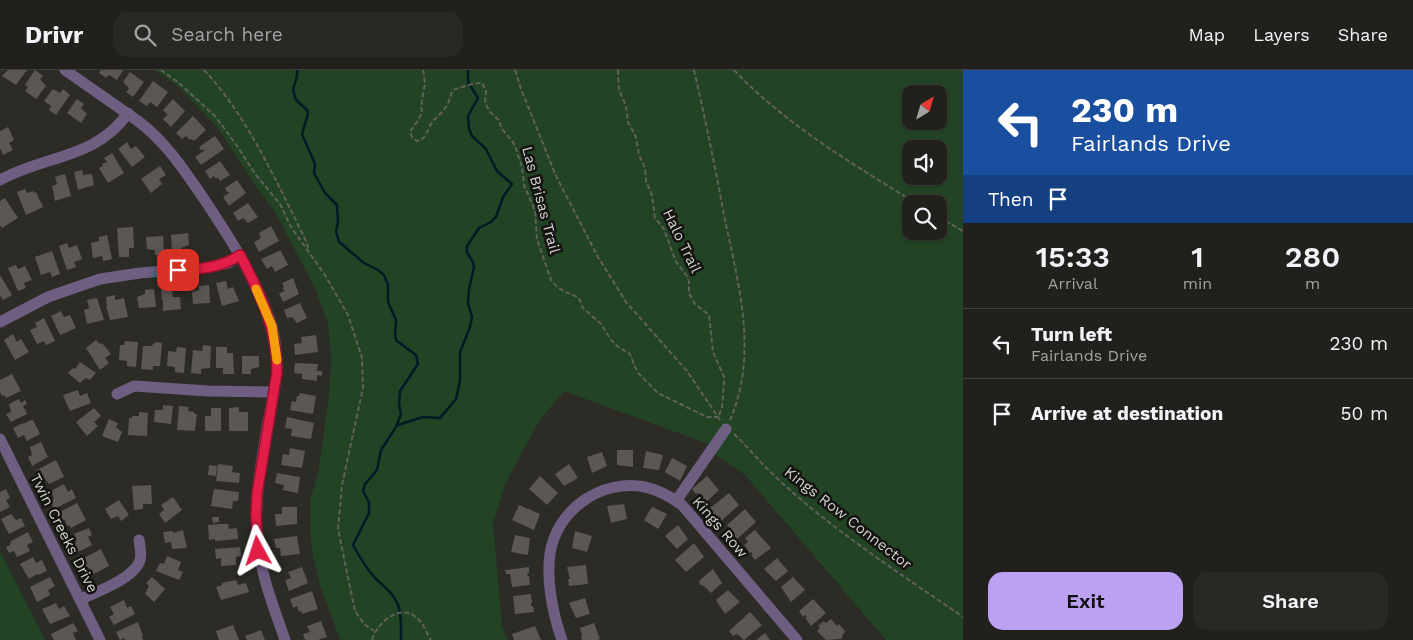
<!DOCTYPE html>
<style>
body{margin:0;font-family:"Work Sans",sans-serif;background:#292825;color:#f1f3f6;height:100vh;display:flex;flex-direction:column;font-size:19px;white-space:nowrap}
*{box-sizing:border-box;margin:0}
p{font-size:16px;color:#a2a3a3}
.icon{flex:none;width:28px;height:28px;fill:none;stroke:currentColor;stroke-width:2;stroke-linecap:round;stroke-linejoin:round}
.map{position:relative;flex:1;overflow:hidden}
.sheet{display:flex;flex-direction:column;background:#21201c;width:450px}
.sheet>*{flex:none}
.hud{background:#1a4fa0;color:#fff;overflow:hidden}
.needle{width:32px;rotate:37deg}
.fabs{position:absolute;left:902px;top:15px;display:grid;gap:10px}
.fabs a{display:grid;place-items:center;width:45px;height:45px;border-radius:10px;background:#21201c;box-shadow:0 1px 4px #0004,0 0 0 1px #3e3e3b;font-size:25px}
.pin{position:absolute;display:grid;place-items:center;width:42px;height:42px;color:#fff;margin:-21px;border-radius:10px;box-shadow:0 2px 8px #0006}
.me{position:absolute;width:55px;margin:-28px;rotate:355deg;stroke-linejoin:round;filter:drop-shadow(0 0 4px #0008)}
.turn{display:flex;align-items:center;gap:18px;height:105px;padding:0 25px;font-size:22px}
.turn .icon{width:65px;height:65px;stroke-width:2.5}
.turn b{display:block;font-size:35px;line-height:42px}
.then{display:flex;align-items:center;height:48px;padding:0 25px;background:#0003;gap:10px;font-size:19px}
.eta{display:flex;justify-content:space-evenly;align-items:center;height:85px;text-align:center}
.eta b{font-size:30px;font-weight:600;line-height:35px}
.action{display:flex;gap:10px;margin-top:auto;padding:10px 25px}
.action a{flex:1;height:58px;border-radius:15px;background:#bca0f2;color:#111;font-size:20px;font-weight:600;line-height:58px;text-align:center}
.action a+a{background:#292825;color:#f1f3f6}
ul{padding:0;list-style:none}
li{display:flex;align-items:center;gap:15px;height:70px;padding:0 25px;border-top:1px solid #3e3e3b}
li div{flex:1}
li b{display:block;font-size:19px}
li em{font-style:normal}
header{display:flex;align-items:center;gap:30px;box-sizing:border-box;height:70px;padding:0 25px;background:#21201c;border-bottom:1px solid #3e3e3b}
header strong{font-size:24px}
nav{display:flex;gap:28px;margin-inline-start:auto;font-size:18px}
.search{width:350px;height:45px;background:#292825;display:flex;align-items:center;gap:12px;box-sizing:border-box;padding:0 18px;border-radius:15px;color:#a2a3a3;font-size:19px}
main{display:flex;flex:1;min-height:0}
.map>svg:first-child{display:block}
</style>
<header>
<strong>Drivr</strong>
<div class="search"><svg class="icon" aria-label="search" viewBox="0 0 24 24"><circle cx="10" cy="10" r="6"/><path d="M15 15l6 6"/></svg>Search here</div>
<nav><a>Map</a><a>Layers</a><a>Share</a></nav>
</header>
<main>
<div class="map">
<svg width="963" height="570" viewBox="0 0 963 570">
<rect width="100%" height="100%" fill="#2c2b26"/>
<path fill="#224424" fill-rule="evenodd" d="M 155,0 L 963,0 L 963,570 L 886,570 L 745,405 L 714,384 L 711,375 L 564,321 L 539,351 L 505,414 L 493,453 L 502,556 L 507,570 L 340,570 L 320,515 L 313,486 L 310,461 L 310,431 L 319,399 L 329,324 L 331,289 L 328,253 L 315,218 L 275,142 L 260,122 L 217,57 L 179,17 ZM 911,24 L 939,24 L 939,51 L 911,51 ZM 911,79 L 939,79 L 939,106 L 911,106 ZM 911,134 L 939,134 L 939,161 L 911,161 Z
M 0,481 L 45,570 L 0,570 Z"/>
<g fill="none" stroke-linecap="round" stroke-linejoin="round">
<path stroke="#001a26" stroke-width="2.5" d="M 297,0 L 297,6 L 293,20 L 294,23 L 296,30 L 307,40 L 308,44 L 302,64 L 315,94 L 314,103 L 325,123 L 337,135 L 338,152 L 336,161 L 339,172 L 364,193 L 378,200 L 384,205 L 388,215 L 388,232 L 396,250 L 395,266 L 397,271 L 416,285 L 418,294 L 400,321 L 399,334 L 401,344 L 396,357 L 381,380 L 377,400 L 365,414 L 363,421 L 369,432 L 369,443 L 353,475 C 359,486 367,499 375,508 C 384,517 393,522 398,535 C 402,546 401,559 401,570
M 398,355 L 423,347 L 440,348 L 456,329 L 460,311 L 460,282 L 470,257 L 472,247 L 468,233 L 469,219 L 474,197 L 473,192 L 467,183 L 467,176 L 479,158 L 491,152 L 496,147 L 503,127 L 512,114 L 497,101 L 486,79 L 472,66 L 469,59 L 468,46 L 478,28 L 468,12 L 468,0"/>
</g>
<path fill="#5c5753" d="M 8,0 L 27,0 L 16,15 L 2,6 Z
M 35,0 L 43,6 L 40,9 L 46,16 L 36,29 L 25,21 L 28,17 L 25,15 Z
M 101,0 L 123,0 L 117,10 L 109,5 L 106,8 L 99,3 Z
M 130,2 L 144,12 L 133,27 L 126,22 L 129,18 L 123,12 Z
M 153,11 L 168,22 L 157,37 L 150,32 L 147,36 L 139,31 Z
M 53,19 L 60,23 L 63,19 L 70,25 L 56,45 L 49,40 L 51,36 L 44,31 Z
M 77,29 L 84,34 L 81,38 L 87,44 L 81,53 L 67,43 Z
M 173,29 L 185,41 L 171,57 L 163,49 L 169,43 L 167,44 L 163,40 Z
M 193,46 L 206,60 L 194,71 L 192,69 L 190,70 L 186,66 L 182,69 L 176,63 Z
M 8,57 L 14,70 L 9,73 L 13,80 L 3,85 L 0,78 L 0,61 Z
M 215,66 L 224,79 L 201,95 L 195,87 L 205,80 L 201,80 L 199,77 Z
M 127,72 L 131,79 L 136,76 L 145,87 L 132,97 L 118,79 Z
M 112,83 L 124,103 L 108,113 L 99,98 L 103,96 L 102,94 L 107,92 L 104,88 Z
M 220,91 L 230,105 L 220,111 L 218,107 L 216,109 L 214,106 L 210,109 L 205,101 Z
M 160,96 L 166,105 L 159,109 L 162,114 L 151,123 L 141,109 Z
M 82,100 L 83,105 L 92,104 L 94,115 L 78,120 L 74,102 Z
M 65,104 L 71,126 L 55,131 L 52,116 L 57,114 L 55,107 Z
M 237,110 L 246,123 L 229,136 L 223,127 L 230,122 L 227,122 L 225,118 Z
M 25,119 L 27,123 L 33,121 L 34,123 L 36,122 L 43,137 L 26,145 L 17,122 Z
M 5,128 L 18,148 L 2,158 L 0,155 L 0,131 Z
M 248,133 L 258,147 L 248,153 L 243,148 L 238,151 L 233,143 Z
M 271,156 L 279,171 L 259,182 L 254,172 L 261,168 L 259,163 Z
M 133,157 L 134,178 L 129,178 L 129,187 L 119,187 L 117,158 Z
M 188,163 L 189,175 L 181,178 L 182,182 L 172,183 L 171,165 Z
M 107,165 L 112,189 L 103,191 L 102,186 L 93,188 L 91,173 L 99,171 L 99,167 Z
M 163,166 L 164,185 L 155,185 L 155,180 L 147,179 L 146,167 Z
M 67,173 L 69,178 L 77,175 L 82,189 L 74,192 L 76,197 L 67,200 L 59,176 Z
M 52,181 L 60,204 L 52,207 L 50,202 L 41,205 L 35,187 Z
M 279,181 L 281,181 L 288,195 L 275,202 L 272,196 L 267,199 L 261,189 Z
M 16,195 L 18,199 L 25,196 L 32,210 L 24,213 L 26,218 L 18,221 L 8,198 Z
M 0,205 L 12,225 L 3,230 L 1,226 L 0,227 Z
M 293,208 L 299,224 L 283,232 L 279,223 L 285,221 L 282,218 L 284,217 L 282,213 Z
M 226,211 L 228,219 L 233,217 L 239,231 L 222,236 L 216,213 Z
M 209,215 L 210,233 L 193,234 L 192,222 L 199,220 L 199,216 Z
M 154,219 L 156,237 L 139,238 L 137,227 L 145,224 L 145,220 Z
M 172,219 L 173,227 L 180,227 L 181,239 L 163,241 L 163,230 L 162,230 L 161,220 Z
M 115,225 L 115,230 L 124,228 L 128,247 L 110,250 L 106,236 L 107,236 L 106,227 Z
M 97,228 L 104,250 L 87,254 L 84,240 L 89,238 L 87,230 Z
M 300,233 L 307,248 L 297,253 L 292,247 L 287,248 L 284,240 Z
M 61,241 L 64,247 L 70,245 L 76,258 L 60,265 L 51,246 Z
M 44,248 L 55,271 L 46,275 L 44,271 L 37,274 L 30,260 L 37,257 L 35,253 Z
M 13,264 L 17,272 L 21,269 L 29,282 L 15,290 L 4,270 Z
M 316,265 L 318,282 L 295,285 L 294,274 L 302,273 L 301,267 Z
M 96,270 L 100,274 L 102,273 L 111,284 L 105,288 L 109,293 L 100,300 L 86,278 Z
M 125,271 L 138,272 L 136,297 L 127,296 L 127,291 L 119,290 L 120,275 L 124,275 Z
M 156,272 L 162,273 L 160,296 L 153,296 L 153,300 L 141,299 L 143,276 L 151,276 Z
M 203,275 L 211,276 L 210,298 L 201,299 L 201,304 L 191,303 L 193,280 L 202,281 Z
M 177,277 L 186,278 L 184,303 L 175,302 L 175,297 L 167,296 L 168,281 L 176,282 Z
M 216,277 L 227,277 L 227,283 L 233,283 L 234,304 L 223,304 L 223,298 L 216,298 Z
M 242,286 L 259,286 L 259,297 L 251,299 L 251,304 L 242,304 Z
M 80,292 L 96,303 L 90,310 L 86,308 L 80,313 L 68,303 L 73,298 L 75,299 Z
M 295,293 L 318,294 L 317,301 L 322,301 L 322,306 L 317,305 L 317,311 L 302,309 L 302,304 L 294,303 Z
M 12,304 L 21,321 L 6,328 L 4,325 L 2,326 L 0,322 L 0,310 Z
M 78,320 L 80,326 L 87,323 L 91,333 L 70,341 L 63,325 Z
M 300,323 L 316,326 L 313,344 L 290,340 L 292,331 L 296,332 L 297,326 L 299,326 Z
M 19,329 L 21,333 L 25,330 L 27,334 L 23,336 L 27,344 L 11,352 L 6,344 L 11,342 L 9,334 Z
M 163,335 L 173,336 L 171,354 L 154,352 L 155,340 L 163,340 Z
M 179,336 L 189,337 L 188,341 L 194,342 L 194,344 L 197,344 L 195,361 L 177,360 Z
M 239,337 L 239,342 L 248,342 L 248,361 L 229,361 L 229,338 Z
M 94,338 L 101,346 L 94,352 L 98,356 L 87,366 L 76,352 Z
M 211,338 L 221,338 L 221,361 L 205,361 L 205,346 L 211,346 Z
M 139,342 L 148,343 L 147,366 L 128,365 L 129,348 L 132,348 L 132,346 L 139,346 Z
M 287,347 L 314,353 L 311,369 L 291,366 L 292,359 L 285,358 Z
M 109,349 L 118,353 L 116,357 L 122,362 L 118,372 L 102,366 Z
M 31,350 L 33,350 L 40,364 L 27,371 L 24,365 L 18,368 L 13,358 L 23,353 L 23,354 Z
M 41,372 L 48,387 L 32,396 L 28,387 L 32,385 L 30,377 Z
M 290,378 L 305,381 L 302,398 L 281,395 L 283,384 L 289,385 Z
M 617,380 L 633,380 L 633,397 L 617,395 Z
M 646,381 L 663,385 L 659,400 L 643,398 Z
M 602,382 L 607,396 L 592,403 L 587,387 Z
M 672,388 L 687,396 L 680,411 L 665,402 Z
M 56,390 L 64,407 L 49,414 L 43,407 L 39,409 L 35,401 Z
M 218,394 L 233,396 L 232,402 L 240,403 L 239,413 L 216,411 Z
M 569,394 L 578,408 L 564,416 L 555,404 Z
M 209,395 L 217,396 L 216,406 L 208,405 Z
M 277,403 L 300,407 L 298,423 L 283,420 L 284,415 L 275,413 Z
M 540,406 L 558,423 L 547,435 L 529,419 Z
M 707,406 L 719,420 L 705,433 L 698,426 L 700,425 L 698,423 L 696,424 L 692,419 Z
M 64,414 L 68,422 L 72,419 L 76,428 L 54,439 L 50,430 L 54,428 L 51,421 Z
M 151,415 L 152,434 L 143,434 L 143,439 L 134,440 L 132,416 Z
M 6,419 L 10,428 L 6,430 L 10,437 L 0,442 L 0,422 Z
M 214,419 L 239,422 L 238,431 L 233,431 L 232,439 L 211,436 Z
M 729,423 L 739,435 L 721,451 L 709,439 Z
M 173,427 L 182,440 L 165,453 L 159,444 L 164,440 L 161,435 Z
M 119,430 L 129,445 L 121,451 L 118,446 L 111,449 L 105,439 Z
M 77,433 L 86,450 L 71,458 L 69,455 L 67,456 L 65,450 L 60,452 L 56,444 Z
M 624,434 L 627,449 L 611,453 L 607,436 Z
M 519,435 L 540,444 L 534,460 L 512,450 Z
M 282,437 L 297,437 L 297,454 L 276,456 L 275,444 L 282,444 Z
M 652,437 L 667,444 L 658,459 L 644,450 Z
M 745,439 L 756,452 L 737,469 L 727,455 Z
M 11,444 L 16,450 L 21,448 L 25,456 L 9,464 L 1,449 Z
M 212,447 L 219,447 L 219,452 L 213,453 Z
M 220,454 L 228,454 L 229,459 L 237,458 L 238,469 L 215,471 L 215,469 L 209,470 L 208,455 Z
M 678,455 L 688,469 L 677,479 L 665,466 Z
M 89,458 L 92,465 L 88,467 L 92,475 L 76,483 L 72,475 L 76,473 L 74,464 Z
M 183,460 L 187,478 L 172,479 L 171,472 L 165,473 L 163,462 L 173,461 L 173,463 Z
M 755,460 L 771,478 L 755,490 L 751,485 L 753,484 L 751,482 L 750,483 L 744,475 L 748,472 L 745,468 Z
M 575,461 L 592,466 L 587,482 L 572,478 Z
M 28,462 L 33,472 L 27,475 L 30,481 L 17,487 L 14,481 L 9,483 L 6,477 L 10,475 L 11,471 Z
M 515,465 L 530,468 L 528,485 L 511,482 Z
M 297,466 L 300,484 L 281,486 L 280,478 L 276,478 L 274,469 Z
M 694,473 L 704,487 L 686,502 L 675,490 Z
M 240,477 L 241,486 L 236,487 L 236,495 L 221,496 L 221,488 L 216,489 L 215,479 Z
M 101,479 L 109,496 L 94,504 L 88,497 L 84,499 L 80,490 Z
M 167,486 L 181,492 L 178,500 L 183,502 L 179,510 L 156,501 L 160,493 L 164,494 Z
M 33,487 L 36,493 L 42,490 L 47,501 L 38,505 L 37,504 L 29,509 L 20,494 Z
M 777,488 L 788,501 L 776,511 L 764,499 Z
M 586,495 L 588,514 L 569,516 L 568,509 L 570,509 L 567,497 Z
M 302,497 L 308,513 L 289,521 L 285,510 L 291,508 L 288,502 Z
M 529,497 L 529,503 L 527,503 L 528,506 L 529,506 L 530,515 L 512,517 L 510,504 L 506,504 L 505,500 Z
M 713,499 L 722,513 L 711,523 L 703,515 L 702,516 L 699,513 L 700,510 Z
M 50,507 L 55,516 L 48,520 L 50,525 L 37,532 L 30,517 Z
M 152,507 L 165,519 L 154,532 L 145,524 L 149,516 L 146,513 Z
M 793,507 L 805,520 L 791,532 L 781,517 Z
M 236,510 L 238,515 L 246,513 L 249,522 L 221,530 L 216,517 L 222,515 L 222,513 Z
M 728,520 L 740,532 L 725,544 L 716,530 Z
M 312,521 L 318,539 L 302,544 L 301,541 L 299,542 L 297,536 L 293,538 L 290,529 Z
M 531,524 L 532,533 L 531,533 L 531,536 L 533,536 L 534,542 L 515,544 L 513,526 Z
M 585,528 L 590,544 L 576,548 L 569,533 Z
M 813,529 L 826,543 L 811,556 L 805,548 L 807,547 L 805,545 L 803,547 L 799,541 Z
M 124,530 L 127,538 L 131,536 L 135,544 L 114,555 L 109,547 L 114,544 L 110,537 Z
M 56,533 L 59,539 L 64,536 L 70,546 L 50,554 L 42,539 Z
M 750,542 L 762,555 L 744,570 L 737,564 L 733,566 L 729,561 Z
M 831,549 L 837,556 L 839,554 L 845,561 L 841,569 L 826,570 L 817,561 L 820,558 L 818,556 L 824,551 L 826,553 Z
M 321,551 L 327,567 L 318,570 L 305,570 L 303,564 L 310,562 L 307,556 Z
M 138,552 L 143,566 L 142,566 L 143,570 L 125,570 L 124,568 L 120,570 L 116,562 Z
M 73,553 L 78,561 L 73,563 L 76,570 L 54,570 L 51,564 Z
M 594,553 L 600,569 L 597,570 L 582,570 L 581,566 L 582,566 L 580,558 Z
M 233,555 L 239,570 L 219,570 L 216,561 Z
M 535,556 L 541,570 L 514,570 L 512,564 Z
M 261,560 L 265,570 L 247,570 L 245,566 Z
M 765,563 L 770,570 L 756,570 Z"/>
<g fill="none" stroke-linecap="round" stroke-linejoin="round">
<path stroke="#61605b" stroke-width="2" stroke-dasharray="5 2.5" stroke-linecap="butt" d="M 161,0 L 179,13 L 215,46 L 235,73 L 256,105 L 280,134 L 291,157 L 325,205 L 348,245 L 362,288 L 363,318 L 342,415 L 338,459 L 355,541 L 364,554 L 374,561
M 204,0 C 247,45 279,117 307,173 L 308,178
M 423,0 L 425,13 L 421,37 L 422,42 L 419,49 L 410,62 L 412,67 L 417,71 C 428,69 427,57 434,50 C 439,45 444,41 447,35 C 450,30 450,25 453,20 C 459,18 477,12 482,13 L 486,21 L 485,33 L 490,42 L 499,50 L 502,59 L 513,72 L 516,79 L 522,97 L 524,115 L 535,141 L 537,169 L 551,210 C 559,221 567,222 579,228 L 583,238 L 601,254 L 611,270 L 617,276 L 630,284 L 635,297 L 639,304 L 658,323 L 707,347 L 718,347
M 515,0 L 521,19 L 556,106 L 598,187 L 626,232 L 687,301 L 720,350
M 618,0 L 619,20 L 626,36 L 628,52 L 636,67 L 639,85 L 645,98 L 646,111 L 652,125 L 655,148 L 664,159 L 676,192 L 687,206 L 689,212 L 689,223 L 695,234 L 709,245 L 713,282 L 724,307 L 724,312 L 722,338 L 718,347
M 694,0 C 705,48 715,96 724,145 C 738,213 759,283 730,350
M 734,0 C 786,55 853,94 917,134
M 939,147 L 963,161
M 734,364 C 750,379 763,396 779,410 C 835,462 901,504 963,547
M 372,570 C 377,552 402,531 419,550 C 424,555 427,564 431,570"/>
<path stroke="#6d5e82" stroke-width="11" d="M 65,0 L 138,51 C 166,72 184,100 204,129 C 230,168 258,211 272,257 C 276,271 277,287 277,302 C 268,358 250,427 259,483 C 264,513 275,541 285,570
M 0,110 C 45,85 96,89 128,43
M 0,252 L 48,227 L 100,209 L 140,203 L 212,197 L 228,193 L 240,185
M 117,324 L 134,316 L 208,321 L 274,322
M 0,369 L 100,570
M 676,431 L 726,359
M 81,529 C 97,522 135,508 140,490 C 142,484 140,477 139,470
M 562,570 C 553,545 546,510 550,484 C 556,440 602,408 645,417 C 659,420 671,427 682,435 L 797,570"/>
</g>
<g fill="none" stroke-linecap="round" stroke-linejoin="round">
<g stroke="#92132f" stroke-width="12">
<path id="route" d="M 178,200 C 200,199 221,198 240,185 C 260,223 277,258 277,302 L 257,424 L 256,444 L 258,481"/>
</g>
<use href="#route" stroke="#e11d48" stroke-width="9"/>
<path stroke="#f59e0b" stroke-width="9" d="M 256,219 L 272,256 L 277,290"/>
</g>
<g text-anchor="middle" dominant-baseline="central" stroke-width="5" stroke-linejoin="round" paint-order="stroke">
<g font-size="15" fill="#d3d1ce" stroke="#141311">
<text transform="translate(541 130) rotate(75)">Las Brisas Trail</text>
<text transform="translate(682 171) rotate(64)">Halo Trail</text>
<text transform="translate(848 448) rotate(38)">Kings Row Connector</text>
<text transform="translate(720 457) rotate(49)">Kings Row</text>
<text transform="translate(64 463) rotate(63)">Twin Creeks Drive</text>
</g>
</g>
</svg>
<div class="fabs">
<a><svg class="needle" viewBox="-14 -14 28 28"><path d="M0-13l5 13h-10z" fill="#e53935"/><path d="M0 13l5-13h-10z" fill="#a2a3a3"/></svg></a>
<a><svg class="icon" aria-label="sound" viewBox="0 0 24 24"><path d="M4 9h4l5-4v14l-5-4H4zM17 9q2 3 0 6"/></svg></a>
<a><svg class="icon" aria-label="search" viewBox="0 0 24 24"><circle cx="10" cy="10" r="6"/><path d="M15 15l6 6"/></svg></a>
</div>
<div class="pin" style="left:178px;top:200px;background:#d93025"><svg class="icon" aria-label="arrive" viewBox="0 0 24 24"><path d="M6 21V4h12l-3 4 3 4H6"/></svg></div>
<svg class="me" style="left:258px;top:481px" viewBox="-20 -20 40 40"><path d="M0-17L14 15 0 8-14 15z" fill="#e11d48" stroke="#fff" stroke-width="4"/></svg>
</div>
<section class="sheet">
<div class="hud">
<div class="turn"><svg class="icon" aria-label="left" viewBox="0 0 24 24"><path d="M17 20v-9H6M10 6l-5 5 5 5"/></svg><div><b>230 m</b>Fairlands Drive</div></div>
<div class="then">Then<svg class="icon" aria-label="arrive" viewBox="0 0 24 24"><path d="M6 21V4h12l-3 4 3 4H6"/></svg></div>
</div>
<div class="eta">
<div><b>15:33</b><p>Arrival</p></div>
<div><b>1</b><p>min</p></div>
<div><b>280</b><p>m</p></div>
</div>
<ul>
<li><svg class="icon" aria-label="left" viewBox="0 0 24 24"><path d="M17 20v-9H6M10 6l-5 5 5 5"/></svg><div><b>Turn left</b><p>Fairlands Drive</p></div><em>230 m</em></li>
<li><svg class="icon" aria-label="arrive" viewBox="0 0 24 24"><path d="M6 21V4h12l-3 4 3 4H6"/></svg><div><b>Arrive at destination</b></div><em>50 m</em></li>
</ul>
<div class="action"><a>Exit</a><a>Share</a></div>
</section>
</main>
